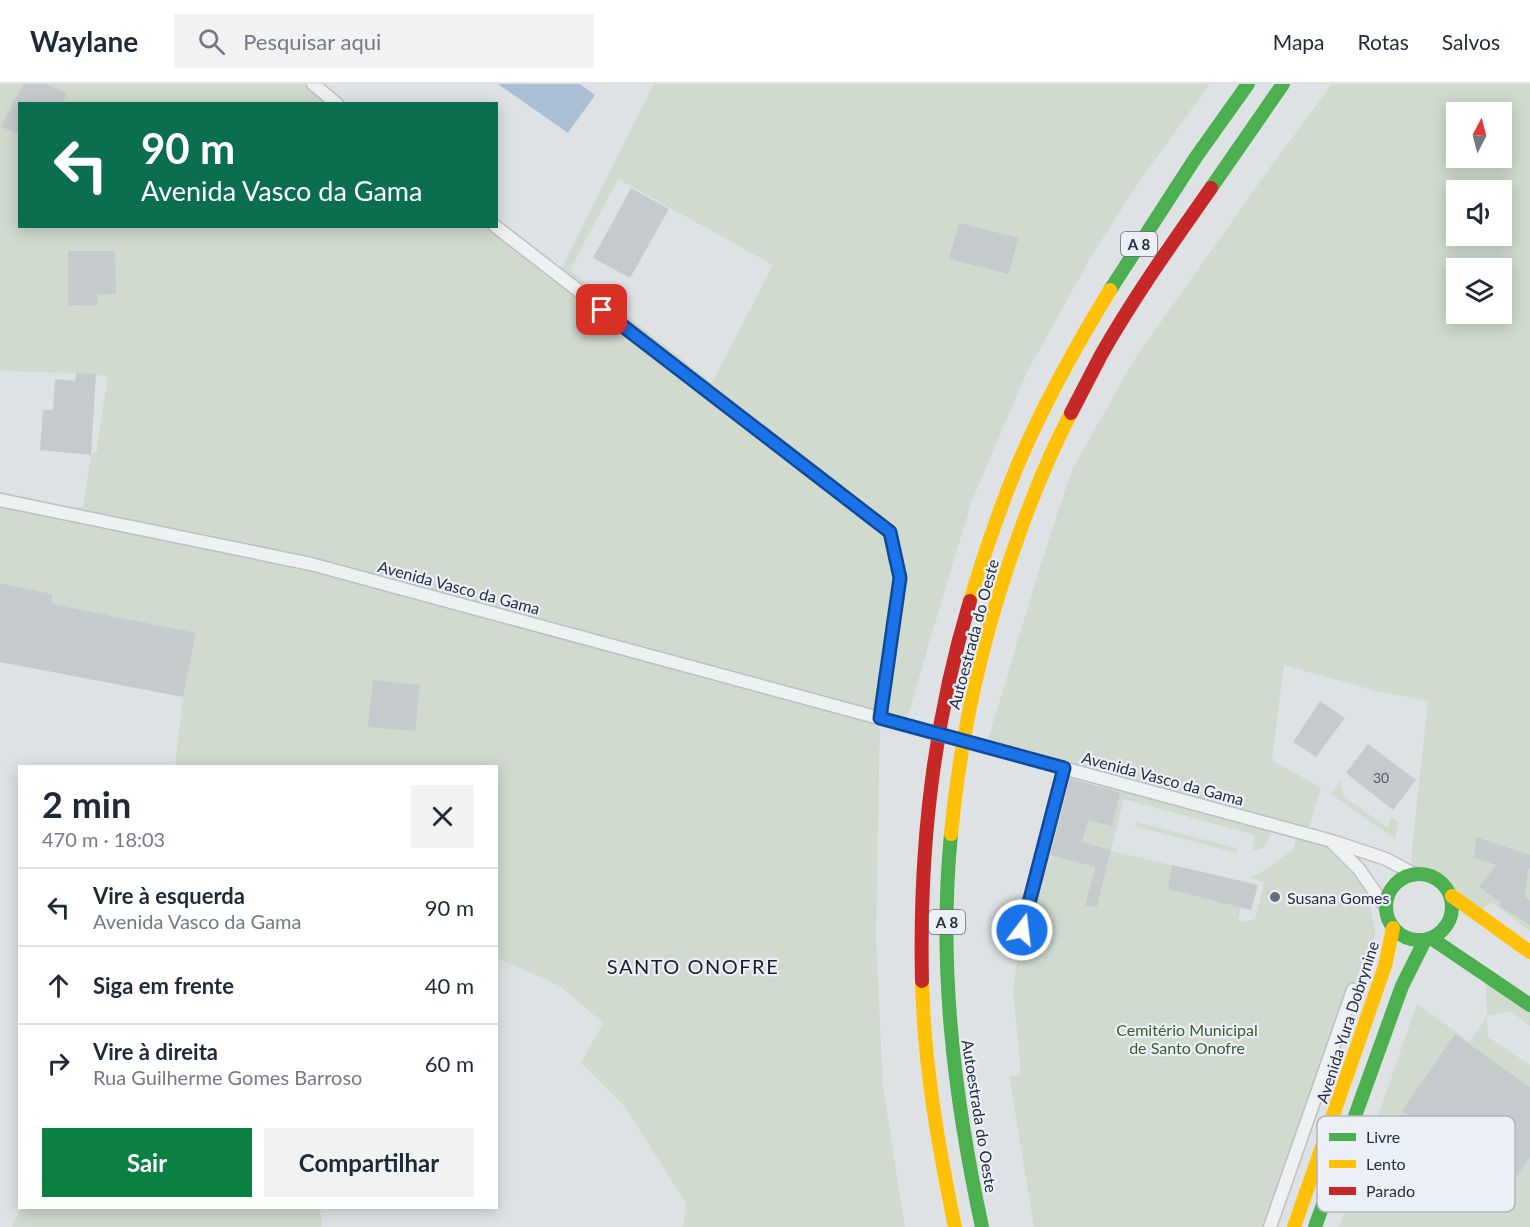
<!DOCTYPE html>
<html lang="pt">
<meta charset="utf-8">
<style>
body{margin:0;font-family:Lato,sans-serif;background:#f2f2f3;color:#1f2937;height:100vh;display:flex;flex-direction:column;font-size:22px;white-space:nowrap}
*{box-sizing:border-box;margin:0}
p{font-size:20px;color:#747a83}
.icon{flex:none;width:33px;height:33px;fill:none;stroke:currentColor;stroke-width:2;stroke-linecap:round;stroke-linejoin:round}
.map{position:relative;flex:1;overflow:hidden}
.details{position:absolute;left:18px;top:681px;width:480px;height:444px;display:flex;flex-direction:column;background:#fff;border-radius:0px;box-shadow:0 3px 15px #0003}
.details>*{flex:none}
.guide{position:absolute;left:18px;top:18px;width:480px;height:126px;border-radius:0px;box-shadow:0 3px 15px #0003;background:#0b6e4f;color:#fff;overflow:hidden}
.needle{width:39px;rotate:7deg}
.fabs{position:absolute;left:1446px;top:18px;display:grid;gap:12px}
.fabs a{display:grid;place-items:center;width:66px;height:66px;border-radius:0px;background:#fff;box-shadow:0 3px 15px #0003;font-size:30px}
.pin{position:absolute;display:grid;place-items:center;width:51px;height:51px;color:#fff;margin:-26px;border-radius:12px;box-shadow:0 3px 9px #0006}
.me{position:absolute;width:66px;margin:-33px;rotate:15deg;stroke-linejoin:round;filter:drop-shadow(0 0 4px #0008)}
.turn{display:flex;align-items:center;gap:21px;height:126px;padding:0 24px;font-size:27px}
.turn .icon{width:78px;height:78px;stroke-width:2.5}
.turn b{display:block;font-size:42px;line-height:51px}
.round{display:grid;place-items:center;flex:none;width:63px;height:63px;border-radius:0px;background:#f2f2f3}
.overview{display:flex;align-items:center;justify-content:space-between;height:102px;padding:0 24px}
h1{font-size:36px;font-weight:700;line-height:45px}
.primary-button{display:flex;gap:12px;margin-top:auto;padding:12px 24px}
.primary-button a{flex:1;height:69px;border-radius:0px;background:#0b8043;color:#fff;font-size:24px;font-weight:700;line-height:69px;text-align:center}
.primary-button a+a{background:#f2f2f3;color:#1f2937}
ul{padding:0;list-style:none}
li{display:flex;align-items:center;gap:18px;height:78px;padding:0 24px;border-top:2px solid #e0e1e3}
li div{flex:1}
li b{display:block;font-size:22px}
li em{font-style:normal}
header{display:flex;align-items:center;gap:36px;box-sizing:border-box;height:84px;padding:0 30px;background:#fff;border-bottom:2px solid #e0e1e3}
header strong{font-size:28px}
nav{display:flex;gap:33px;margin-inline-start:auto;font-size:21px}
.search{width:420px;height:54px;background:#f2f2f3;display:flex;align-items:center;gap:15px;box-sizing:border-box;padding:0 21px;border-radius:0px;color:#747a83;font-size:22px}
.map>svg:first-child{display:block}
</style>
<header>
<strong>Waylane</strong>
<div class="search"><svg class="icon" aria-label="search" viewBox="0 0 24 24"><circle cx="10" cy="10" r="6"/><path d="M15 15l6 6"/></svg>Pesquisar aqui</div>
<nav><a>Mapa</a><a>Rotas</a><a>Salvos</a></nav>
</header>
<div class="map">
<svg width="1530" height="1143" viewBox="0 0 1530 1143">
<rect width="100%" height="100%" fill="#dfe2e5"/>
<path fill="#d0dacf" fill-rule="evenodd" d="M 0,0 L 313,0 L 337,19 L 20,20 L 20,142 L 495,143 L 558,191 L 654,0 L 1210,0 L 1141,95 L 1092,171 L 1025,292 L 971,419 L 905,641 L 880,634 L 876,855 L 883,1003 L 905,1143 L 683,1143 L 686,1119 L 625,1023 L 581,979 L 603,939 L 560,902 L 497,874 L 496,682 L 175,682 L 183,613 L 195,549 L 52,520 L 52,510 L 0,499 L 0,407 L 69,423 L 83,423 L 91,371 L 97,367 L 100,341 L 108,293 L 99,291 L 76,289 L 0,287 ZM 618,95 L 773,181 L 712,299 L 570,186 Z
M 1332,0 L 1530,0 L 1530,847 L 1492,819 L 1476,828 L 1437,794 L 1422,789 L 1414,790 L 1411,774 L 1428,617 L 1376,607 L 1284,581 L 1272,676 L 1321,704 L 1307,750 L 1332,757 L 1381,818 L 1371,817 L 1371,828 L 1375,844 L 1374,871 L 1365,870 L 1353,906 L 1271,1143 L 1034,1143 L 1009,992 L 1021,991 L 1013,905 L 1022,846 L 1042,769 L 1095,783 L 1085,820 L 1097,823 L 1111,767 L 1258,801 L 1251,826 L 1241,823 L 1238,836 L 1247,838 L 1255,835 L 1264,799 L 1249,792 L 1257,791 L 1293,766 L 1298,748 L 1272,742 L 1269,754 L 1264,764 L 1257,766 L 1252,765 L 1255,751 L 1124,715 L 1111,766 L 1082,758 L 1098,694 L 986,663 L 1039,486 L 1072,386 L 1134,276 L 1269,85 ZM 1456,28 L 1502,28 L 1502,74 L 1456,74 ZM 1456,106 L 1502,106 L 1502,152 L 1456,152 ZM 1456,184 L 1502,184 L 1502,230 L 1456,230 Z
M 1341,696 L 1343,712 L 1388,744 L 1391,733 L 1398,737 L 1395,755 L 1331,710 Z
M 1136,738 L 1237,764 L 1236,769 L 1135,742 Z
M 1485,891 L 1530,921 L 1530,942 L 1510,927 L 1487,932 L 1488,953 L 1530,981 L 1530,1143 L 1339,1143 L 1417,920 L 1470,958 L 1487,932 Z
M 21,1124 L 320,1124 L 322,1143 L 12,1143 Z"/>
<path fill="#aabfd4" d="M 498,0 L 580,0 L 595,11 L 568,49 Z"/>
<path fill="#c7cacd" d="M 23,0 L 45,0 L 67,9 L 62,20 L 20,20 L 20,50 L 1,43 Z
M 631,104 L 669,125 L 630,194 L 593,174 Z
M 959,139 L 1018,154 L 1009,190 L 949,175 Z
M 68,167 L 115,167 L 116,210 L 97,210 L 98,221 L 68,222 Z
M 76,289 L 96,290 L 91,371 L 40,366 L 43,326 L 53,326 L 55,295 L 75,297 Z
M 0,499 L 52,510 L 52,520 L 196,549 L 183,613 L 0,578 Z
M 373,596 L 420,601 L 415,647 L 368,643 Z
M 1320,617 L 1345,634 L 1316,673 L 1293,658 Z
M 1368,660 L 1416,696 L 1393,726 L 1346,689 Z
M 1070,694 L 1120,709 L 1112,742 L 1088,736 L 1082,758 L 1111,766 L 1097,823 L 1085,821 L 1095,783 L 1050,771 Z
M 1476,753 L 1530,771 L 1530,785 L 1528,784 L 1525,813 L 1530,817 L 1530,841 L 1499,822 L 1501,819 L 1479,803 L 1496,781 L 1474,774 Z
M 1172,781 L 1258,801 L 1251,826 L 1168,805 Z
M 1273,806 L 1277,807 L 1280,809 L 1280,815 L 1277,818 L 1272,817 L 1266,809 Z
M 1455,950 L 1530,1003 L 1530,1073 L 1495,1124 L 1402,1060 L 1417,1038 L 1402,1027 Z"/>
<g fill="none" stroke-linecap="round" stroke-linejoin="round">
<g stroke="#bdc0c3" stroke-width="15">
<path id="street" d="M 313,0 L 337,20
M 495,142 L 890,448 L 900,494 L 880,634
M 0,416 L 311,480 L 905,641
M 986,663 L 1332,757 L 1386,775 L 1414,790
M 1332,758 L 1359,785 L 1386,824
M 1022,846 L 1064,684
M 1270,1143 L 1353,906"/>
</g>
<use href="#street" stroke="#eef0f2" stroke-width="12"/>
<path stroke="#4caf50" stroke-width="14" d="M 1211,104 L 1283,0
M 1110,206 L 1196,73 L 1248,0
M 951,750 C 938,882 954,1013 982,1143
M1386 823a33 33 0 1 1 66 0a33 33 0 1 1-66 0Z
M 1431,854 L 1530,921
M 1315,1143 L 1402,902 L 1425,856"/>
<path stroke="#ffc107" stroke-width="14" d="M 970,517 C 983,474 997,432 1014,390 C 1040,326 1074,265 1110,206
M 951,750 C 961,644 985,542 1022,442 C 1036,404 1052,365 1071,329
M 1452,812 L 1530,868
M 922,897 C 924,980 938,1061 955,1143
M 1294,1143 L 1385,882 L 1393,844"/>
<path stroke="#c62828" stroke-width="14" d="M 1071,329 C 1081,310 1091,290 1101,271 C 1134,213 1173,158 1211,104
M 922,897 C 919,769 933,639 970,517"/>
<g stroke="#bdc0c3" stroke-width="15" stroke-linecap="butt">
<path id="street-bridge" d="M 905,641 L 986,663"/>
</g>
<use href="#street-bridge" stroke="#eef0f2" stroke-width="12"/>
</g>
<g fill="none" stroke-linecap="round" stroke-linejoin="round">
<g stroke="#114b97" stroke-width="15">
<path id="route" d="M 602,226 L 890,448 L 900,494 L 880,634 L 1064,684 L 1022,846"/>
</g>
<use href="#route" stroke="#1a73e8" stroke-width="10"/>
</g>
<circle fill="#666e7a" stroke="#ecf0f6" stroke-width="2" cx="1275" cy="813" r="6"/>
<g text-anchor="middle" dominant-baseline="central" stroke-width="4.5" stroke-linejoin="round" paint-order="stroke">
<g font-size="14" fill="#4e5664">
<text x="1381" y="693">30</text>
</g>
<g fill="#ecf0f6" stroke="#616977" stroke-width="1.5">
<rect x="1121" y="148" width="36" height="24" rx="4.5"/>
<rect x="929" y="826" width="36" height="24" rx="4.5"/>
</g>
<g font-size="15" font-weight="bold" fill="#252f40">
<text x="1139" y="160">A 8</text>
<text x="947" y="838">A 8</text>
</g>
<g font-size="16" fill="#252f40" stroke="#ecf0f6">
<text transform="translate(459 503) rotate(15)">Avenida Vasco da Gama</text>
<text transform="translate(973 550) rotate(-75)">Autoestrada do Oeste</text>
<text transform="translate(1163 694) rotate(15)">Avenida Vasco da Gama</text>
<text transform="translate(1347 938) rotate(-72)">Avenida Yura Dobrynine</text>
<text transform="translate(980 1032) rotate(81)">Autoestrada do Oeste</text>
</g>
<g font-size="16" fill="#252f40" stroke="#ecf0f6" text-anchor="start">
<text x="1287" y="813">Susana Gomes</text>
</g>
<g font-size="16" fill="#3a5c31" stroke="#ecf0f6">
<text x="1187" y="945">Cemitério Municipal<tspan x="1187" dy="18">de Santo Onofre</tspan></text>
</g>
<g font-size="20" letter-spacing="1.5" fill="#172030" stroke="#ecf0f6">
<text x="693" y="882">SANTO ONOFRE</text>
</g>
</g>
<rect x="1317" y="1032" width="198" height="96" rx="9" fill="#ecf0f6" stroke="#b0b6bf" stroke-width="1.5"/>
<rect x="1329" y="1049" width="27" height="8" fill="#4caf50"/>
<rect x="1329" y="1076" width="27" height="8" fill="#ffc107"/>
<rect x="1329" y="1103" width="27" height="8" fill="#c62828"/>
<g font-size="16" fill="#252f40">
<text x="1366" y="1059">Livre</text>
<text x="1366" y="1086">Lento</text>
<text x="1366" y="1113">Parado</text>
</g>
</svg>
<div class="fabs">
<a><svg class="needle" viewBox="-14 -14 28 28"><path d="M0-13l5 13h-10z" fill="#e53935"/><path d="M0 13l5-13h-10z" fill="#747a83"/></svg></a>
<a><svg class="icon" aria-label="sound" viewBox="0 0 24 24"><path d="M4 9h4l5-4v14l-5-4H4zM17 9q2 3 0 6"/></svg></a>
<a><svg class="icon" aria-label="layers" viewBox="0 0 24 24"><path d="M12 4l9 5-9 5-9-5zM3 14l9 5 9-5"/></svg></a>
</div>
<div class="pin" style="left:602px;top:226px;background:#d93025"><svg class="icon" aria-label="arrive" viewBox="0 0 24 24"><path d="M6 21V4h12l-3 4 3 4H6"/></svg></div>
<svg class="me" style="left:1022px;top:846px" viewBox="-20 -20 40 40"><circle r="17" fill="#1a73e8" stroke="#fff" stroke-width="3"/><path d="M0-11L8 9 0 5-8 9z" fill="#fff"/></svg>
<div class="guide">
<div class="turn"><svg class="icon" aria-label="left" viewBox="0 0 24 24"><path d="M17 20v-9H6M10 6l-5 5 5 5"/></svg><div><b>90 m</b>Avenida Vasco da Gama</div></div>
</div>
<section class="details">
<div class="overview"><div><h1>2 min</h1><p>470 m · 18:03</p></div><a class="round"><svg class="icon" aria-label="close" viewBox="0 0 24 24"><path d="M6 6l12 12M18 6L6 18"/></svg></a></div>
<ul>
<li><svg class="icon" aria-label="left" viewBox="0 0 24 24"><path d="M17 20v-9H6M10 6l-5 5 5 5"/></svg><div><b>Vire à esquerda</b><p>Avenida Vasco da Gama</p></div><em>90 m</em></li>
<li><svg class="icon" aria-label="ahead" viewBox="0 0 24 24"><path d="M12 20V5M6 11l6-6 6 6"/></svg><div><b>Siga em frente</b></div><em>40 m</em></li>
<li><svg class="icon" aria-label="right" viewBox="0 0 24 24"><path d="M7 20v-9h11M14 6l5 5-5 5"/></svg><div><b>Vire à direita</b><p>Rua Guilherme Gomes Barroso</p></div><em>60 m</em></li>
</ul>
<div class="primary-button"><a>Sair</a><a>Compartilhar</a></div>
</section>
</div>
